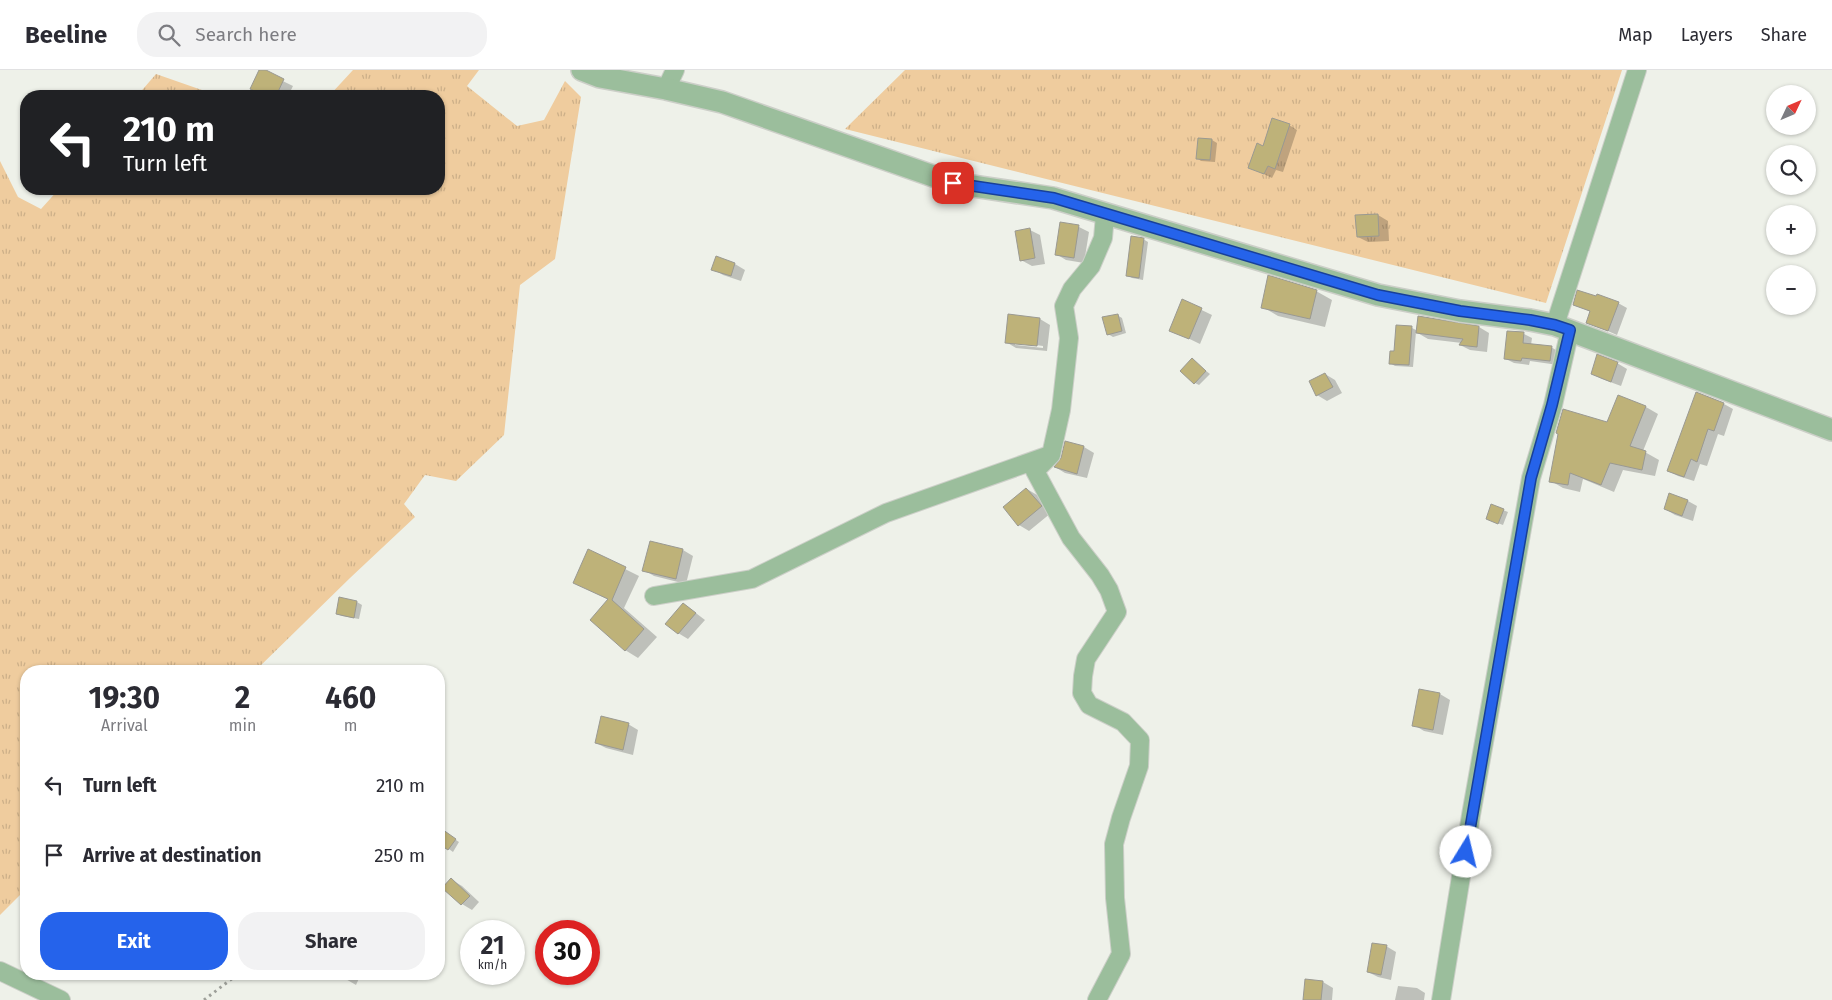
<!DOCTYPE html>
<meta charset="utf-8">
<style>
body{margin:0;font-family:"Fira Sans",sans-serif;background:#f2f2f3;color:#2b2b33;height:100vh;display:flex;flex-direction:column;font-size:19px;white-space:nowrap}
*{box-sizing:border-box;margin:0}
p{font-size:16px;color:#7c7c81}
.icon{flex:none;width:28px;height:28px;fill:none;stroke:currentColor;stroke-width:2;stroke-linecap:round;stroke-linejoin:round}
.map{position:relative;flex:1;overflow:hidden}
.panel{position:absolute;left:20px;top:595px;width:425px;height:315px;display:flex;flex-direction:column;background:#fff;border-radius:20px;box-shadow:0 1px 4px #0004}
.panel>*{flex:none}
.top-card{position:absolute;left:20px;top:20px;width:425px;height:105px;border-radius:20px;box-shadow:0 1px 4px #0004;background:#202124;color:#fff;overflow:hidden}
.needle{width:32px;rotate:46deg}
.buttons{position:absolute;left:1766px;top:15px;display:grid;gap:10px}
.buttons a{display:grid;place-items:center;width:50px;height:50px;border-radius:50%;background:#fff;box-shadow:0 1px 4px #0004;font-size:25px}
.speed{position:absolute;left:460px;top:850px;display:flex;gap:10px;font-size:25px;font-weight:700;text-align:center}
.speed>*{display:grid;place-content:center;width:65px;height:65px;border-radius:50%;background:#fff;box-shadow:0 1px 4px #0004;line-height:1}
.speed small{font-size:12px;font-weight:400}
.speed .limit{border:8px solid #d22;background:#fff;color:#111}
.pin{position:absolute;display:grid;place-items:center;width:42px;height:42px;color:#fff;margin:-21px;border-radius:10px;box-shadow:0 2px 8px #0006}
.me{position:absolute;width:55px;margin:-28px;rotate:9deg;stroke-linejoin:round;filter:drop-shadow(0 0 4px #0008)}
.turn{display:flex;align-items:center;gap:18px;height:105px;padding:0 20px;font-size:22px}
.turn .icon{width:65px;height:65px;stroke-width:2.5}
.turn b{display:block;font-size:35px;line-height:42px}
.eta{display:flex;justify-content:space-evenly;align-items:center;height:85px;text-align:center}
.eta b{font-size:30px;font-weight:700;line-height:35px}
.button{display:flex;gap:10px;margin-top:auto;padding:10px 20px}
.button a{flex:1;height:58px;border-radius:20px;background:#2563eb;color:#fff;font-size:20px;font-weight:700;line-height:58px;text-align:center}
.button a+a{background:#f2f2f3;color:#2b2b33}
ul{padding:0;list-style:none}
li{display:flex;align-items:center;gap:15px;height:70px;padding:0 20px}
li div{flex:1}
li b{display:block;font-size:19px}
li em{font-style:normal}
header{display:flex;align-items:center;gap:30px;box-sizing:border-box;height:70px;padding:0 25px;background:#fff;border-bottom:1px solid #e1e1e2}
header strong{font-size:24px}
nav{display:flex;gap:28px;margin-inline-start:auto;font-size:18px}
.search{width:350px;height:45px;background:#f2f2f3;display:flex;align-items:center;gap:12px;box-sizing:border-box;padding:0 18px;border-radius:20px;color:#7c7c81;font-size:19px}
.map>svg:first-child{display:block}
</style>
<header>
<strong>Beeline</strong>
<div class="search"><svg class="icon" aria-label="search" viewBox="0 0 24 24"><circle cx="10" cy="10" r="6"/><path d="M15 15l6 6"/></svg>Search here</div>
<nav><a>Map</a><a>Layers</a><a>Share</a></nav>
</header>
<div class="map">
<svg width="1832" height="930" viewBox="0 0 1832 930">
<defs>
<pattern id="grass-tufts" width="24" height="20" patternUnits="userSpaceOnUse" patternTransform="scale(1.25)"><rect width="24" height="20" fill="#efcc9e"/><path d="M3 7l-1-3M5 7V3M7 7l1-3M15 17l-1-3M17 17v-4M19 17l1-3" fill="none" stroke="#ccaf88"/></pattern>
</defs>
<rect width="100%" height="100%" fill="#eef1e9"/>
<path fill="url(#grass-tufts)" d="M 353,0 L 479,0 L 467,16 L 517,56 L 544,50 L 565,11 L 581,27 L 555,189 L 520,215 L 504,365 L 456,411 L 425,405 L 404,434 L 415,447 L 350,508 L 255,601 L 26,601 L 26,819 L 0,845 L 0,91 L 18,127 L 41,139 L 59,119 L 439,119 L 439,26 L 329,26 Z
M 905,0 L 1622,0 L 1546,233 L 845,59 Z
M 156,4 L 219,26 L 137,26 Z"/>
<path fill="#0003" fill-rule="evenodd" d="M 260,0 L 293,16 L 288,26 L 266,26 L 261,24 Z
M 1289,55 L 1297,60 L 1283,102 L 1276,100 L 1272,108 L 1249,97 L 1264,77 Z
M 1199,69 L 1212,70 L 1217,73 L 1215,92 L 1201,91 L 1197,88 Z
M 1378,145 L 1388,151 L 1389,171 L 1368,172 L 1358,167 Z
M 1061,154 L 1079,157 L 1089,162 L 1084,193 L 1066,190 L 1056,184 Z
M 1030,160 L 1040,165 L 1045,194 L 1032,196 L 1021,190 Z
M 1143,169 L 1148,172 L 1143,210 L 1132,208 L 1127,205 Z
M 717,187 L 735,194 L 745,200 L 741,211 L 723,205 L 713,199 Z
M 1316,221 L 1332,230 L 1325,257 L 1278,246 L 1263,237 Z
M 1183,231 L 1212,245 L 1200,274 L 1171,260 Z
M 1618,233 L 1627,238 L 1617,265 L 1587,252 L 1591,242 L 1574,235 Z
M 1009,245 L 1040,249 L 1050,255 L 1047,281 L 1016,278 L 1006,272 ZM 1015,272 L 1043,276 L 1043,278 L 1015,275 Z
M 1117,245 L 1122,248 L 1126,263 L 1113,267 L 1108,264 Z
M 1479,257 L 1489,263 L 1487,282 L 1470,280 L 1460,275 L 1462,273 L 1428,269 L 1416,262 L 1413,297 L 1395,296 L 1390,293 L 1395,282 L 1412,258 L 1418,261 Z
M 1524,264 L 1532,268 L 1531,275 L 1551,277 L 1559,282 L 1558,295 L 1530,291 L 1529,295 L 1514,293 L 1506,289 Z
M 1192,290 L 1210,304 L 1199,315 L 1195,313 Z
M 1617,293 L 1627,299 L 1621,316 L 1602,309 L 1592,304 Z
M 1325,304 L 1335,310 L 1342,323 L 1327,331 L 1317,325 Z
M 1619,327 L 1646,337 L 1658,344 L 1643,381 L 1659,390 L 1655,406 L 1623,400 L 1614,422 L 1583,409 L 1580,422 L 1563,418 L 1551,411 L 1608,354 Z
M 1724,334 L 1733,339 L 1724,366 L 1718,364 L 1707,396 L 1700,394 L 1694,411 L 1678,406 L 1668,401 Z
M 1084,377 L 1094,383 L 1087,408 L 1065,403 L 1055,397 Z
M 1027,419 L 1037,425 L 1051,443 L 1029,461 L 1019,455 Z
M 1688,431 L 1697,436 L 1693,451 L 1675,445 L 1665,439 Z
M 1503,440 L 1508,442 L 1503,455 L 1492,451 Z
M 650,472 L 683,480 L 693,486 L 686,514 L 654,506 L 644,500 Z
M 589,481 L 639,506 L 624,538 L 657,567 L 638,588 L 625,580 L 609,530 L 574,512 Z
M 340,529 L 357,532 L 362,535 L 359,549 L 342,546 L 337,544 Z
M 684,534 L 705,550 L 688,569 L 678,563 Z
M 1440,624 L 1450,630 L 1443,665 L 1424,661 L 1414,655 Z
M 628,654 L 638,660 L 633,685 L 606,678 L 596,673 Z
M 441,760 L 459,772 L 453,782 L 439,772 L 439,764 Z
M 452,810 L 462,816 L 479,832 L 472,840 L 462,834 Z
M 1386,876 L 1396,882 L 1391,910 L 1378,907 L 1368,902 Z
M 337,904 L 361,904 L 356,915 Z
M 1323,912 L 1333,918 L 1332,930 L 1304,930 Z
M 1398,916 L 1417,918 L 1425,923 L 1424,930 L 1395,930 Z"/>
<path fill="#beb279" stroke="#9a9992" d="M 259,0 L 266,0 L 284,9 L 276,26 L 265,26 L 250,19 Z
M 1272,48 L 1290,54 L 1275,99 L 1268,96 L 1264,104 L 1248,98 L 1257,73 L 1263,76 Z
M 1198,68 L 1212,69 L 1210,90 L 1196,89 Z
M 1378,144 L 1379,166 L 1357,167 L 1355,145 Z
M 1060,152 L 1079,155 L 1074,188 L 1055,185 Z
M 1030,158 L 1035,188 L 1020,191 L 1015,161 Z
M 1131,166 L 1144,168 L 1139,208 L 1126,206 Z
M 716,186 L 735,193 L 731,206 L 711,200 Z
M 1268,205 L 1317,220 L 1310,249 L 1261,238 Z
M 1577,220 L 1596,226 L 1597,224 L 1619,232 L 1608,261 L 1586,253 L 1590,241 L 1573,235 Z
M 1182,229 L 1202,238 L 1189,269 L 1169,261 Z
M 1008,244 L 1040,248 L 1037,276 L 1005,273 Z
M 1118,244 L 1122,261 L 1107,265 L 1102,247 Z
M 1418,246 L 1479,256 L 1477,277 L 1459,275 L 1463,269 L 1416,263 Z
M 1396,255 L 1412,256 L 1409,295 L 1389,294 L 1390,281 L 1394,281 Z
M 1507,261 L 1524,262 L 1523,273 L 1552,276 L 1550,291 L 1522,288 L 1521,291 L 1504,289 Z
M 1597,284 L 1618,292 L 1611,312 L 1591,304 Z
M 1192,288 L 1206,301 L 1194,314 L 1180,301 Z
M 1325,303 L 1333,317 L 1316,326 L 1309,311 Z
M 1696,322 L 1724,333 L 1714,361 L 1708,359 L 1697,392 L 1691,389 L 1684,407 L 1667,401 Z
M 1618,325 L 1646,336 L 1630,376 L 1646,381 L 1642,400 L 1610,393 L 1601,415 L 1570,403 L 1568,415 L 1549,412 L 1558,364 L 1556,363 L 1563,339 L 1607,352 Z
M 1065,371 L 1084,376 L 1077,404 L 1054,397 L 1061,388 Z
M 1026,418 L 1042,436 L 1018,456 L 1003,437 Z
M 1669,423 L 1688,430 L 1682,446 L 1664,439 Z
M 1491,434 L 1504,439 L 1498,454 L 1486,449 Z
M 650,471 L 683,479 L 676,509 L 642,501 Z
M 588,479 L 626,497 L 612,530 L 644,559 L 625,581 L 590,550 L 608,529 L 573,513 Z
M 339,527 L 357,531 L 354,548 L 336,544 Z
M 683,533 L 696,543 L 678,564 L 665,554 Z
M 1419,619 L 1440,623 L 1433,660 L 1412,656 Z
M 601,646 L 629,653 L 623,680 L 595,673 Z
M 439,757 L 456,769 L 448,780 L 439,774 Z
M 451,808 L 470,826 L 461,835 L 442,818 Z
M 1372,873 L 1387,875 L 1381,905 L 1367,902 Z
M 1305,909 L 1323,911 L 1321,930 L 1303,930 Z"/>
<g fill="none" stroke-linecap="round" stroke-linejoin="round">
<g stroke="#cccfc8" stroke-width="20">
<path id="minor" d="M 666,19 L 675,0
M 1555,255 L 1637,0
M 654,526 L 752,509 L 886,443 L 1047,386
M 0,901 L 61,930
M 1097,930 L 1121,884 L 1115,828 L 1114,774 L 1121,748 L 1139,696 L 1140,670 L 1123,652 L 1089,635 L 1082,623 L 1083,606 L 1086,589 L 1117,542 L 1109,520 L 1100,505 L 1071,468 L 1035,401 L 1051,385 L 1061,340 L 1069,268 L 1064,236 L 1072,219 L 1091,196 L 1103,168 L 1105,145
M 1441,930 L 1471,745 L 1531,408 L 1553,335 L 1570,260"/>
</g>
<g stroke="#cccfc8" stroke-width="24">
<path id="tertiary" d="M 582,0 L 600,7 L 666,19 L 722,32 L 953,113 L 1053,128 L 1378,225 L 1460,241 L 1530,250 L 1555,255 L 1832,360"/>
</g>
<path stroke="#9ea09a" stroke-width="3" stroke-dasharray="2.5 4" stroke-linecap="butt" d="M 204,930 L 238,904"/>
<use href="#minor" stroke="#9bbe9c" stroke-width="18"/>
<use href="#tertiary" stroke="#9bbe9c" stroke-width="21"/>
</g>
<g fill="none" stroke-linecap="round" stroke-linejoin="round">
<g stroke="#184099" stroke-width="12">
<path id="route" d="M 953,113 L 1054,128 L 1378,225 L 1460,241 L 1530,250 L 1555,255 L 1570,260 L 1552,335 L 1531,408 L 1466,782"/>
</g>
<use href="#route" stroke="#2563eb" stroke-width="9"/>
</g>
</svg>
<div class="buttons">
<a><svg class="needle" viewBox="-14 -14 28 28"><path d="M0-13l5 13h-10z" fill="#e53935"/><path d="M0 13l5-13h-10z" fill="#7c7c81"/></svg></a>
<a><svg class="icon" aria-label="search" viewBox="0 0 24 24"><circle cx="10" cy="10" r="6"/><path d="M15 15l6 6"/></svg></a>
<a>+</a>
<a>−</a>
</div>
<div class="speed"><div>21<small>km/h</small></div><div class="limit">30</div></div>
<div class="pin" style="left:953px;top:113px;background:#d93025"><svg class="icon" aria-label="arrive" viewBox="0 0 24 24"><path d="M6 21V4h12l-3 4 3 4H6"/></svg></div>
<svg class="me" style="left:1466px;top:782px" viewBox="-20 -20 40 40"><circle r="19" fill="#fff"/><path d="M0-13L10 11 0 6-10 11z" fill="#2563eb"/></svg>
<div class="top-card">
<div class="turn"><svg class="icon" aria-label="left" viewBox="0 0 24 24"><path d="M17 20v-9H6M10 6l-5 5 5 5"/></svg><div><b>210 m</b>Turn left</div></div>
</div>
<section class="panel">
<div class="eta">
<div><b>19:30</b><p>Arrival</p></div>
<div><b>2</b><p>min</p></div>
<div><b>460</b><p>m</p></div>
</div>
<ul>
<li><svg class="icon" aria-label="left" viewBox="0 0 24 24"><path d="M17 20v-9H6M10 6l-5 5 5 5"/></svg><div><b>Turn left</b></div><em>210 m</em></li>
<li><svg class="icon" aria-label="arrive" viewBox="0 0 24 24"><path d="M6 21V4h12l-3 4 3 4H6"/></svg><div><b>Arrive at destination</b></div><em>250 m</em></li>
</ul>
<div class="button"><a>Exit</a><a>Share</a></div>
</section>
</div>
